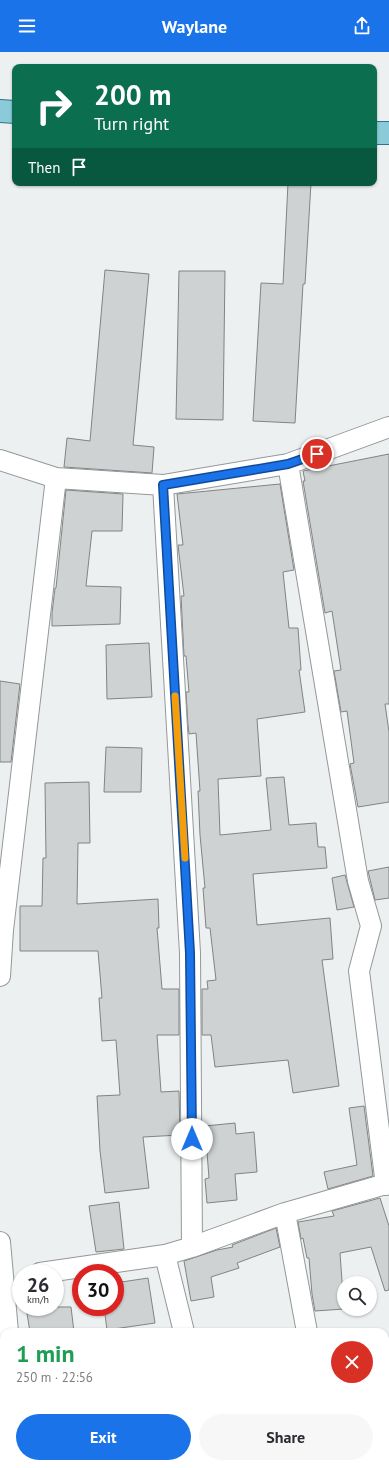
<!DOCTYPE html>
<meta charset="utf-8">
<style>
body{margin:0;font-family:"PT Sans",sans-serif;background:#f7f7f7;color:#2b2b33;height:100vh;display:flex;flex-direction:column;font-size:15px;white-space:nowrap}
*{box-sizing:border-box;margin:0}
p{font-size:13px;color:#7c7c81}
.icon{flex:none;width:22px;height:22px;fill:none;stroke:currentColor;stroke-width:2;stroke-linecap:round;stroke-linejoin:round}
.map{position:relative;flex:1;overflow:hidden}
.panel{position:absolute;left:0px;top:1276px;width:389px;height:140px;display:flex;flex-direction:column;background:#fff;border-radius:12px 12px 0 0;box-shadow:0 1px 3px #0004}
.panel>*{flex:none}
.hud{position:absolute;left:12px;top:12px;width:365px;height:122px;border-radius:8px;box-shadow:0 1px 3px #0004;background:#0b6e4f;color:#fff;overflow:hidden}
.controls{position:absolute;left:337px;top:1224px;display:grid;gap:8px}
.controls a{display:grid;place-items:center;width:40px;height:40px;border-radius:50%;background:#fff;box-shadow:0 1px 3px #0004;font-size:20px}
.speed{position:absolute;left:12px;top:1212px;display:flex;gap:8px;font-size:20px;font-weight:700;text-align:center}
.speed>*{display:grid;place-content:center;width:52px;height:52px;border-radius:50%;background:#fff;box-shadow:0 1px 3px #0004;line-height:1}
.speed small{font-size:10px;font-weight:400}
.speed .limit{border:6px solid #d22;background:#fff;color:#111}
.pin{position:absolute;display:grid;place-items:center;width:34px;height:34px;color:#fff;margin:-17px;border:2px solid #fff;border-radius:50%;box-shadow:0 1px 4px #0007}
.me{position:absolute;width:44px;margin:-22px;rotate:0deg;stroke-linejoin:round;filter:drop-shadow(0 0 3px #0008)}
.turn{display:flex;align-items:center;gap:14px;height:84px;padding:0 16px;font-size:18px}
.turn .icon{width:52px;height:52px;stroke-width:2.5}
.turn b{display:block;font-size:28px;line-height:34px}
.then{display:flex;align-items:center;height:38px;padding:0 16px;background:#0003;gap:8px;font-size:15px}
.round{display:grid;place-items:center;flex:none;width:42px;height:42px;border-radius:21px;background:#f7f7f7}
.summary{display:flex;align-items:center;justify-content:space-between;height:68px;padding:0 16px}
h1{font-size:24px;font-weight:700;line-height:30px;color:#1e9e55}
.button{display:flex;gap:8px;margin-top:auto;padding:8px 16px}
.button a{flex:1;height:46px;border-radius:24px;background:#1a73e8;color:#fff;font-size:16px;font-weight:700;line-height:46px;text-align:center}
.button a+a{background:#f7f7f7;color:#2b2b33}
header{display:flex;justify-content:space-between;align-items:center;height:52px;padding:0 16px;background:#1a73e8;color:#fff;font-size:18px;font-weight:700}
.map>svg:first-child{display:block}
</style>
<header><svg class="icon" aria-label="menu" viewBox="0 0 24 24"><path d="M4 6h16M4 12h16M4 18h16"/></svg>Waylane<svg class="icon" aria-label="share" viewBox="0 0 24 24"><path d="M12 15V3M7 8l5-5 5 5M5 13v7h14v-7"/></svg></header>
<div class="map">
<svg width="389" height="1416" viewBox="0 0 389 1416">
<rect width="100%" height="100%" fill="#ecf0f1"/>
<path fill="#ced2d3" stroke="#818485" d="M 288,131 L 311,131 L 305,232 L 303,232 L 295,371 L 253,369 L 261,231 L 283,232 Z
M 105,218 L 149,222 L 133,393 L 154,395 L 152,421 L 64,415 L 67,386 L 90,389 Z
M 179,219 L 225,219 L 223,368 L 176,367 Z
M 389,402 L 389,652 L 385,652 L 389,680 L 389,750 L 358,755 L 350,712 L 354,711 L 347,659 L 341,660 L 334,619 L 341,618 L 332,559 L 325,561 L 303,429 L 305,429 L 303,419 Z
M 280,432 L 294,518 L 283,520 L 289,576 L 298,576 L 301,618 L 299,618 L 305,660 L 257,667 L 261,724 L 218,727 L 220,783 L 271,778 L 266,726 L 284,725 L 289,773 L 316,771 L 318,795 L 325,795 L 327,816 L 253,822 L 257,873 L 330,866 L 333,907 L 322,908 L 339,1034 L 293,1041 L 288,1008 L 215,1015 L 211,983 L 202,983 L 202,937 L 208,937 L 207,929 L 216,928 L 210,876 L 206,876 L 203,836 L 205,836 L 200,783 L 198,739 L 200,739 L 196,681 L 189,682 L 188,673 L 186,640 L 189,640 L 186,604 L 184,604 L 181,544 L 184,544 L 178,493 L 183,493 L 177,442 Z
M 66,438 L 123,442 L 122,479 L 92,479 L 86,534 L 121,535 L 120,572 L 52,574 L 52,561 L 55,536 L 56,536 Z
M 149,591 L 152,645 L 107,647 L 106,593 Z
M 0,629 L 20,632 L 11,710 L 0,710 Z
M 106,695 L 142,696 L 141,740 L 104,740 Z
M 89,730 L 90,791 L 78,791 L 77,852 L 158,847 L 159,876 L 157,876 L 162,937 L 179,937 L 179,983 L 157,983 L 161,1040 L 179,1039 L 180,1083 L 143,1085 L 149,1136 L 105,1141 L 100,1099 L 97,1044 L 120,1043 L 116,988 L 102,989 L 99,946 L 102,946 L 98,899 L 20,899 L 20,854 L 42,854 L 43,806 L 46,806 L 45,731 Z
M 389,815 L 389,846 L 375,848 L 368,819 Z
M 345,823 L 354,855 L 337,858 L 332,826 Z
M 364,1054 L 373,1124 L 328,1137 L 324,1120 L 357,1113 L 349,1056 Z
M 235,1071 L 236,1082 L 254,1080 L 257,1120 L 235,1122 L 237,1148 L 207,1151 L 205,1127 L 209,1126 L 205,1074 Z
M 380,1146 L 389,1174 L 389,1238 L 385,1239 L 371,1195 L 340,1201 L 344,1257 L 315,1259 L 312,1242 L 309,1206 L 307,1206 L 303,1186 L 301,1187 L 298,1170 L 334,1164 L 332,1159 Z
M 119,1150 L 124,1197 L 96,1200 L 89,1154 Z
M 276,1176 L 280,1195 L 237,1211 L 239,1216 L 211,1225 L 214,1245 L 191,1249 L 184,1209 L 217,1198 L 233,1195 L 232,1193 Z
M 148,1226 L 155,1271 L 107,1278 L 104,1255 L 115,1255 L 115,1231 Z
M 26,1255 L 71,1255 L 74,1280 L 30,1280 Z"/>
<g fill="none" stroke-linecap="round" stroke-linejoin="round">
<g stroke="#949899" stroke-width="22">
<path id="minor" d="M 0,408 L 56,426 L 163,433 L 288,412 L 389,375
M 288,412 L 358,829 L 371,874 L 359,919 L 386,1133
M 163,433 L 190,901 L 192,1195
M 0,924 L 3,878 L 56,426
M 285,1161 L 307,1280
M 0,1190 L 8,1280
M 165,1203 L 184,1280
M 40,1221 L 165,1203 L 192,1195 L 285,1161 L 389,1131
M 2,1379 L 4,1378
M 215,1412 L 216,1416"/>
</g>
<g stroke="#2f7484" stroke-width="24">
<path id="primary" d="M 0,59 L 15,60
M 374,81 L 389,81"/>
</g>
<use href="#minor" stroke="#fff" stroke-width="20"/>
<use href="#primary" stroke="#8bcad9" stroke-width="22"/>
</g>
<g fill="none" stroke-linecap="round" stroke-linejoin="round">
<g stroke="#114b97" stroke-width="10">
<path id="route" d="M 192,1087 L 190,901 L 163,433 L 288,412 L 317,402"/>
</g>
<use href="#route" stroke="#1a73e8" stroke-width="7"/>
<path stroke="#f59e0b" stroke-width="7" d="M 175,644 L 185,806"/>
</g>
</svg>
<div class="controls">
<a><svg class="icon" aria-label="search" viewBox="0 0 24 24"><circle cx="10" cy="10" r="6"/><path d="M15 15l6 6"/></svg></a>
</div>
<div class="speed"><div>26<small>km/h</small></div><div class="limit">30</div></div>
<div class="pin" style="left:317px;top:402px;background:#d93025"><svg class="icon" aria-label="arrive" viewBox="0 0 24 24"><path d="M6 21V4h12l-3 4 3 4H6"/></svg></div>
<svg class="me" style="left:192px;top:1087px" viewBox="-20 -20 40 40"><circle r="19" fill="#fff"/><path d="M0-13L10 11 0 6-10 11z" fill="#1a73e8"/></svg>
<div class="hud">
<div class="turn"><svg class="icon" aria-label="right" viewBox="0 0 24 24"><path d="M7 20v-9h11M14 6l5 5-5 5"/></svg><div><b>200 m</b>Turn right</div></div>
<div class="then">Then<svg class="icon" aria-label="arrive" viewBox="0 0 24 24"><path d="M6 21V4h12l-3 4 3 4H6"/></svg></div>
</div>
<section class="panel">
<div class="summary"><div><h1>1 min</h1><p>250 m · 22:56</p></div><a class="round" style="background:#d93025;color:#fff"><svg class="icon" aria-label="close" viewBox="0 0 24 24"><path d="M6 6l12 12M18 6L6 18"/></svg></a></div>
<div class="button"><a>Exit</a><a>Share</a></div>
</section>
</div>
